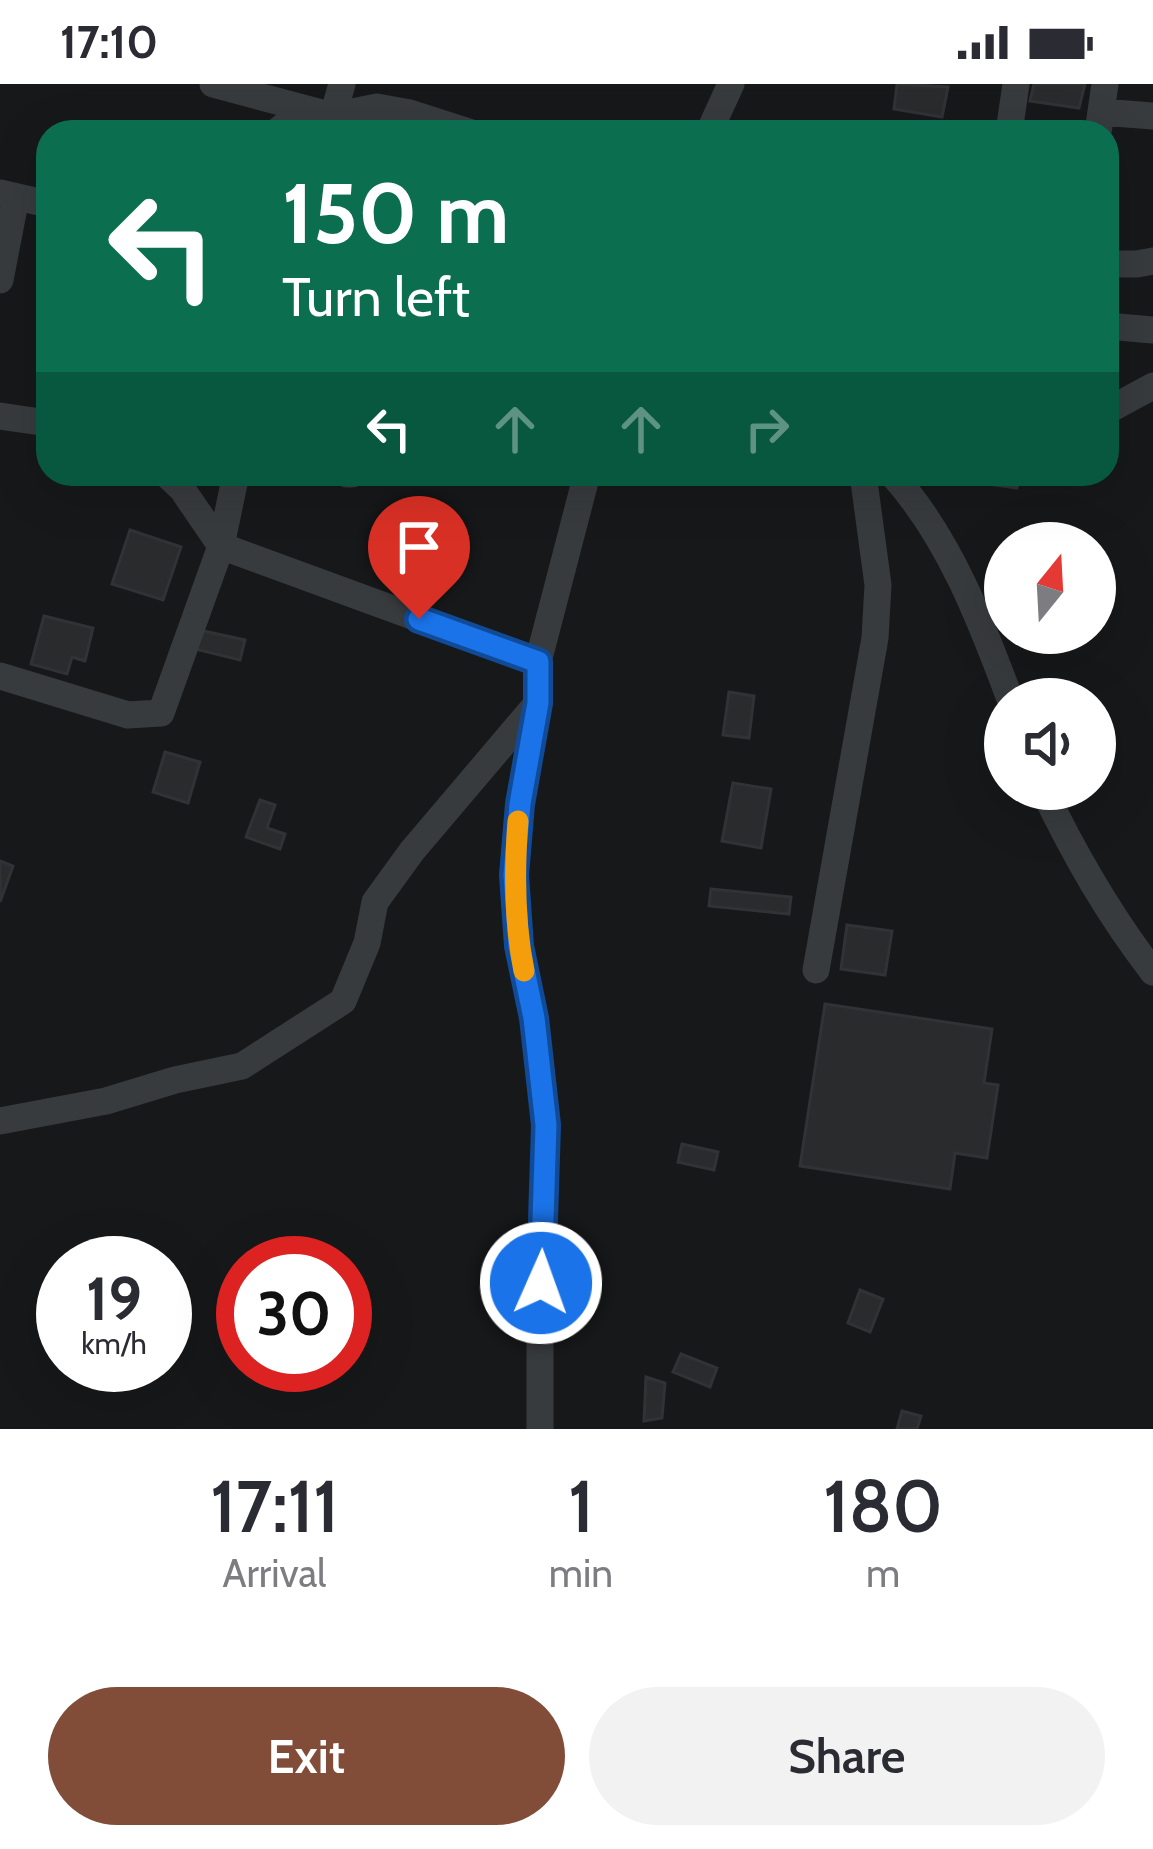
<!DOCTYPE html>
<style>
body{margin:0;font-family:Cabin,sans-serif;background:#f2f2f3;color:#2b2b33;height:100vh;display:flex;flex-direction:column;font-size:45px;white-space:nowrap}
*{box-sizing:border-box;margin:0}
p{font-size:39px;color:#7c7c81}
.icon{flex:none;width:66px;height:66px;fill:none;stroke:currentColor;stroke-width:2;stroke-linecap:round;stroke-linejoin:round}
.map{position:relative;height:1345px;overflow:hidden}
.drawer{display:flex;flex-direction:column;background:#fff;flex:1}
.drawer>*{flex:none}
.banner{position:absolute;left:36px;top:36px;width:1083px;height:366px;border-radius:36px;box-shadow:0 12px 48px #0002;background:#0b6e4f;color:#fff;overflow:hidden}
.needle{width:78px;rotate:18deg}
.buttons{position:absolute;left:984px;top:438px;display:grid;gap:24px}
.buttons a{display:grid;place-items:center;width:132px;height:132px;border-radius:50%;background:#fff;box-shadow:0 12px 48px #0002;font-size:60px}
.speed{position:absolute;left:36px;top:1152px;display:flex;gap:24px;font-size:60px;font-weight:700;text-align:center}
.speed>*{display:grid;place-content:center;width:156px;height:156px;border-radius:50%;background:#fff;box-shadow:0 12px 48px #0002;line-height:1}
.speed small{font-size:30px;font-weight:400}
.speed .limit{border:18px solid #d22;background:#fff;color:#111}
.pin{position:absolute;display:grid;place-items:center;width:102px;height:102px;color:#fff;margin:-123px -51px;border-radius:50% 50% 50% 0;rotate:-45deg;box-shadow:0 0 12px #0007}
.pin .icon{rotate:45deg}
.me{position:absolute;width:132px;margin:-66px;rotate:2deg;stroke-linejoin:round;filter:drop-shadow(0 0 9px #0008)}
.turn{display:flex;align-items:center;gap:42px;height:252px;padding:0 48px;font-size:54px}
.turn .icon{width:156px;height:156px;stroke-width:2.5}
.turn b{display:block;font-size:84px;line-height:102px}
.lanes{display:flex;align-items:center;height:114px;padding:0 48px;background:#0003;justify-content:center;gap:60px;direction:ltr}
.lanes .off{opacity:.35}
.eta{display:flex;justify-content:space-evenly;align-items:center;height:204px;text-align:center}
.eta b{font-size:72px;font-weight:600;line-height:84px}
.button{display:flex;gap:24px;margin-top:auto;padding:24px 48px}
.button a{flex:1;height:138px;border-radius:72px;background:#814c38;color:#fff;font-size:48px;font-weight:600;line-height:138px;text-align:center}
.button a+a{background:#f2f2f3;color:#2b2b33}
.status{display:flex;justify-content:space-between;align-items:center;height:84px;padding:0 60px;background:#fff;direction:ltr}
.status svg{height:33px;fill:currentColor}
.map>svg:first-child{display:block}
</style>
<div class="status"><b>17:10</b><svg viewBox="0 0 49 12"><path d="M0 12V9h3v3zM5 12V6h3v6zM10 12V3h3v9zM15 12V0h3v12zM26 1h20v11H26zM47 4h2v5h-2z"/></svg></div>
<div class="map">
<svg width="1153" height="1345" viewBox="0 0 1153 1345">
<rect width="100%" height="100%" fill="#171819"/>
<path fill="#2a2b2d" stroke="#313235" stroke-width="3" d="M 897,0 L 948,3 L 942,33 L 894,25 Z
M 1034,0 L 1085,0 L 1079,24 L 1030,17 Z
M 954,390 L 1020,390 L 1017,404 L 953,395 Z
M 130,446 L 181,463 L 163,516 L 112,500 Z
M 44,532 L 93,544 L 85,577 L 72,573 L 67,590 L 31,580 Z
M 199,546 L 245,556 L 240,576 L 195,565 Z
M 729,608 L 754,612 L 749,654 L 723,651 Z
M 165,668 L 200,678 L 188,719 L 153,708 Z
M 733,699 L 771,705 L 761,764 L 722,757 Z
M 260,716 L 275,721 L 267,744 L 285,750 L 280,765 L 246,753 Z
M 0,777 L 13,782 L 0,818 Z
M 711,805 L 791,813 L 789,830 L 709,822 Z
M 847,841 L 892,847 L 885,891 L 841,885 Z
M 825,920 L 992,945 L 984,999 L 998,1001 L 987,1074 L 955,1069 L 950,1105 L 800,1082 Z
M 682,1060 L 718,1068 L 714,1086 L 678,1078 Z
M 860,1206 L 883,1215 L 870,1248 L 848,1239 Z
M 681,1270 L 717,1284 L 710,1303 L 673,1288 Z
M 646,1293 L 665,1299 L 662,1334 L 644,1337 Z
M 902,1327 L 921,1332 L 917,1345 L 897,1345 Z"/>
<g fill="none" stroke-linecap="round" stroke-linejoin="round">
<path stroke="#383b3e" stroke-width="27" d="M 213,0 L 333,32 L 328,48
M 342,0 L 333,32 L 377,23 L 410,29 L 469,48
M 1101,28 L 1153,32
M 276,48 L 304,26
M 709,48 L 731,0
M 1009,48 L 1016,0
M 1098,48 L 1105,0
M 0,109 L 48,120
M 1107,180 L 1137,180 L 1153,177
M 0,196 L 16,113
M 1107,242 L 1153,246
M 1107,327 L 1153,302
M 0,332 L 48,339
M 166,390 L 182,405 L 221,462 L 538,578
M 347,390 L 352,390
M 892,390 C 949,453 981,537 1010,615
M 0,592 L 128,631 L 161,629 L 221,462 L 236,390
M 1043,705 C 1075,772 1108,829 1153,888
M 816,886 L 875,554 L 878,501 L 863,390
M 0,1037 L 106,1017 L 175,996 L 242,982 L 343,917 L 367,859 L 375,818 L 412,767 L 535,622
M 540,1345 L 540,1239 L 546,1041 L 534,934 L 519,862 L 514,792 L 520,720 L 538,619 L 538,578 L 587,390"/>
</g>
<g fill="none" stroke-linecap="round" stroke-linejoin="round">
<g stroke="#114b97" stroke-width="30">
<path id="route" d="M 419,535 L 538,578 L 538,619 L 520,720 L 514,791 L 519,862 L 534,934 L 546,1041 L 541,1199"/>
</g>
<use href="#route" stroke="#1a73e8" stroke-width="21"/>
<path stroke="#f59e0b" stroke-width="21" d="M 518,737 C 514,787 514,837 524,887"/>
</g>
</svg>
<div class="buttons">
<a><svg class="needle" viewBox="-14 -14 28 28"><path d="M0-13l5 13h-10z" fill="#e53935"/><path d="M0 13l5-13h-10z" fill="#7c7c81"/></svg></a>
<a><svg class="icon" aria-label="sound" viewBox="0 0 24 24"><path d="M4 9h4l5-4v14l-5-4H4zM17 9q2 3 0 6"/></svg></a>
</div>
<div class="speed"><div>19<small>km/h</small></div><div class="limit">30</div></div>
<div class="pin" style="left:419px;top:535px;background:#d93025"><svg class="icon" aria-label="arrive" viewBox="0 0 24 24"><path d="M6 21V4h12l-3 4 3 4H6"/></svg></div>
<svg class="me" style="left:541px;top:1199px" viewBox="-20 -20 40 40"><circle r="17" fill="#1a73e8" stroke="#fff" stroke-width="3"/><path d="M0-11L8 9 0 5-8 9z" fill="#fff"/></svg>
<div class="banner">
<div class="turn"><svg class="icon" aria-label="left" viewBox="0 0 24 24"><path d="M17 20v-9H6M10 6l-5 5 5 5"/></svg><div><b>150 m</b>Turn left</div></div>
<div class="lanes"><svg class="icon" aria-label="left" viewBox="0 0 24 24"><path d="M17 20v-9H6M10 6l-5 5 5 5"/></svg><svg class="icon off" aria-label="ahead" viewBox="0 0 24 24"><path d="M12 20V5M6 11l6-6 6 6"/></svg><svg class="icon off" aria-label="ahead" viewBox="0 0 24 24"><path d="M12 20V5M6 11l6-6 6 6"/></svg><svg class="icon off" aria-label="right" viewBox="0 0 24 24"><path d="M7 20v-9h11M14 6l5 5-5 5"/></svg></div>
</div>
</div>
<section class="drawer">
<div class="eta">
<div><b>17:11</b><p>Arrival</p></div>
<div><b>1</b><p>min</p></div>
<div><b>180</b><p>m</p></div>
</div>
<div class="button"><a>Exit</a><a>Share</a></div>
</section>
